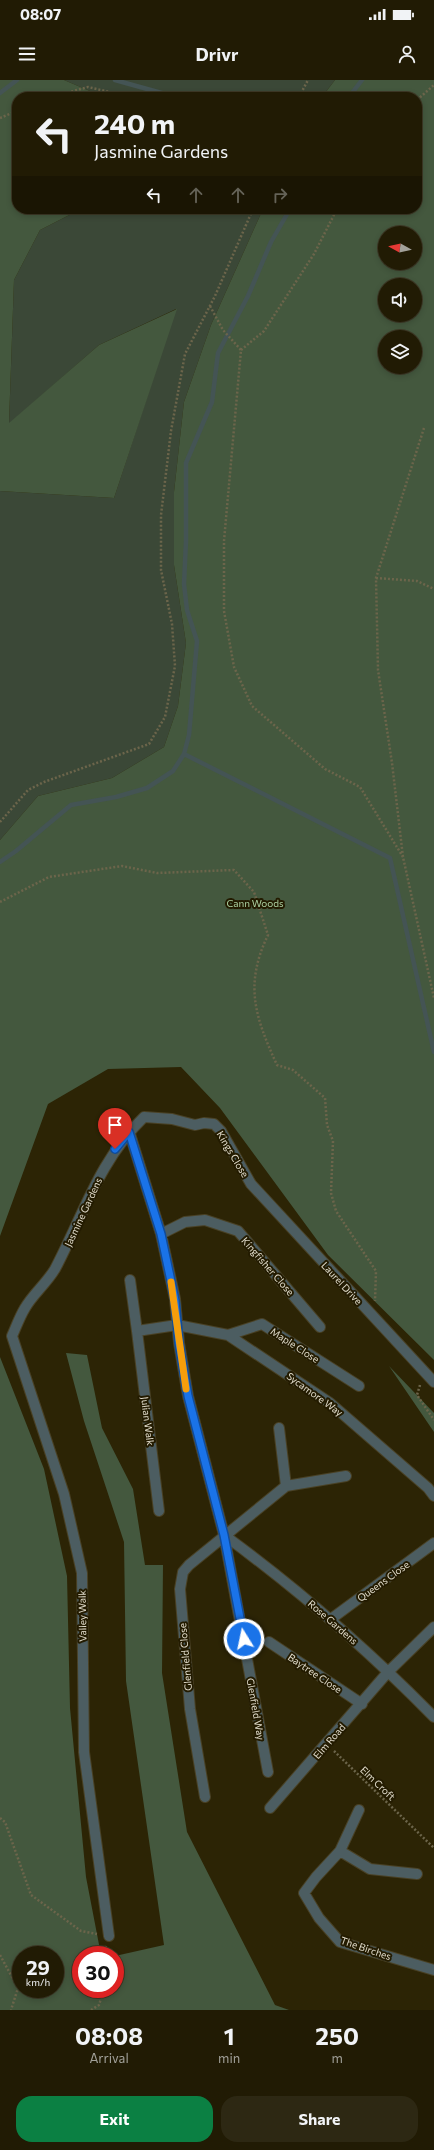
<!DOCTYPE html>
<style>
body{margin:0;font-family:Commissioner,sans-serif;background:#2d2813;color:#f1f3f6;height:100vh;display:flex;flex-direction:column;font-size:15px;white-space:nowrap}
*{box-sizing:border-box;margin:0}
p{font-size:13px;color:#a2a19a}
.icon{flex:none;width:22px;height:22px;fill:none;stroke:currentColor;stroke-width:2;stroke-linecap:round;stroke-linejoin:round}
.map{position:relative;height:1930px;overflow:hidden}
.side{display:flex;flex-direction:column;background:#211b04;flex:1}
.side>*{flex:none}
.top-card{position:absolute;left:12px;top:12px;width:410px;height:122px;border-radius:16px;box-shadow:0 2px 6px #0003,0 0 0 1px #3e3926;background:#211b04;color:#f1f3f6;overflow:hidden}
.needle{width:26px;rotate:278deg}
.tools{position:absolute;left:378px;top:146px;display:grid;gap:8px}
.tools a{display:grid;place-items:center;width:44px;height:44px;border-radius:50%;background:#211b04;box-shadow:0 2px 6px #0003,0 0 0 1px #3e3926;font-size:20px}
.speed{position:absolute;left:12px;top:1866px;display:flex;gap:8px;font-size:20px;font-weight:700;text-align:center}
.speed>*{display:grid;place-content:center;width:52px;height:52px;border-radius:50%;background:#211b04;box-shadow:0 2px 6px #0003,0 0 0 1px #3e3926;line-height:1}
.speed small{font-size:10px;font-weight:400}
.speed .limit{border:6px solid #d22;background:#fff;color:#111}
.pin{position:absolute;display:grid;place-items:center;width:34px;height:34px;color:#fff;margin:-41px -17px;border-radius:50% 50% 50% 0;rotate:-45deg;box-shadow:0 0 4px #0007}
.pin .icon{rotate:45deg}
.me{position:absolute;width:44px;margin:-22px;rotate:350deg;stroke-linejoin:round;filter:drop-shadow(0 0 3px #0008)}
.turn{display:flex;align-items:center;gap:14px;height:84px;padding:0 16px;font-size:18px}
.turn .icon{width:52px;height:52px;stroke-width:2.5}
.turn b{display:block;font-size:28px;line-height:34px}
.lanes{display:flex;align-items:center;height:38px;padding:0 16px;background:#0003;justify-content:center;gap:20px;direction:ltr}
.lanes .off{opacity:.35}
.eta{display:flex;justify-content:space-evenly;align-items:center;height:68px;text-align:center}
.eta b{font-size:24px;font-weight:700;line-height:28px}
.action{display:flex;gap:8px;margin-top:auto;padding:8px 16px}
.action a{flex:1;height:46px;border-radius:16px;background:#0b8043;color:#fff;font-size:16px;font-weight:700;line-height:46px;text-align:center}
.action a+a{background:#2d2813;color:#f1f3f6}
.status{display:flex;justify-content:space-between;align-items:center;height:28px;padding:0 20px;background:#211b04;direction:ltr}
.status svg{height:11px;fill:currentColor}
header{display:flex;justify-content:space-between;align-items:center;height:52px;padding:0 16px;background:#211b04;font-size:18px;font-weight:700}
.map>svg:first-child{display:block}
</style>
<div class="status"><b>08:07</b><svg viewBox="0 0 49 12"><path d="M0 12V9h3v3zM5 12V6h3v6zM10 12V3h3v9zM15 12V0h3v12zM26 1h20v11H26zM47 4h2v5h-2z"/></svg></div>
<header><svg class="icon" aria-label="menu" viewBox="0 0 24 24"><path d="M4 6h16M4 12h16M4 18h16"/></svg>Drivr<svg class="icon" aria-label="person" viewBox="0 0 24 24"><circle cx="12" cy="8" r="4"/><path d="M4 21q1-7 8-7t8 7"/></svg></header>
<div class="map">
<svg width="434" height="1930" viewBox="0 0 434 1930">
<rect width="100%" height="100%" fill="#2c2405"/>
<path fill="#3b4837" d="M 64,0 L 335,0 L 322,17 L 104,17 Z
M 81,129 L 263,129 L 211,245 L 184,322 L 174,412 L 174,485 L 186,563 L 178,626 L 164,667 L 112,698 L 38,716 L 0,760 L 0,411 L 114,418 L 176,229 L 99,265 L 9,344 L 14,200 L 40,150 Z"/>
<path fill="#44583e" fill-rule="evenodd" d="M 0,0 L 64,0 L 104,17 L 17,17 L 17,129 L 81,129 L 40,150 L 14,200 L 9,343 L 99,265 L 177,229 L 114,418 L 0,411 Z
M 335,0 L 434,0 L 434,1280 L 328,1175 L 220,1028 L 181,987 L 108,989 L 48,1024 L 0,1156 L 0,760 L 38,716 L 112,698 L 164,667 L 178,626 L 186,563 L 174,485 L 174,412 L 184,322 L 211,245 L 263,129 L 417,129 L 417,17 L 322,17 ZM 385,153 L 415,153 L 415,183 L 385,183 ZM 385,205 L 415,205 L 415,235 L 385,235 ZM 385,257 L 415,257 L 415,287 L 385,287 Z
M 66,1273 L 87,1275 L 102,1348 L 133,1409 L 145,1485 L 163,1485 L 162,1593 L 187,1752 L 275,1925 L 289,1930 L 0,1930 L 0,1277 L 44,1389 L 67,1496 L 70,1628 L 86,1797 L 101,1875 L 81,1875 L 81,1909 L 115,1909 L 115,1876 L 164,1865 L 126,1601 L 124,1462 L 84,1341 ZM 21,1875 L 55,1875 L 55,1909 L 21,1909 Z
M 389,1286 L 434,1333 L 434,1352 Z"/>
<g fill="none" stroke-linecap="round" stroke-linejoin="round">
<path stroke="#445454" stroke-width="4.5" d="M 115,0 L 176,17
M 0,13 L 17,0
M 349,17 L 362,0
M 184,674 L 390,778 L 434,972
M 0,782 L 16,771 L 71,725 L 116,717 L 147,708 L 173,691 L 184,674 L 189,655 L 197,561 L 187,530 L 184,504 L 186,461 L 186,383 L 212,322 L 218,273 L 248,216 L 271,162 L 290,129"/>
<g stroke="#494125" stroke-width="12">
<path id="street" d="M 129,1051 L 161,1154 L 175,1219 L 179,1263 L 188,1316 L 224,1455 L 268,1692
M 161,1154 L 185,1142 L 205,1140 L 238,1151 L 320,1247
M 130,1200 L 137,1251
M 228,1255 L 262,1244 L 359,1306
M 286,1406 L 346,1396
M 159,1431 L 137,1251 L 177,1245 L 228,1255 L 330,1323 L 428,1408 L 434,1416
M 224,1455 C 299,1510 369,1571 434,1637
M 331,1539 L 434,1463
M 269,1562 L 362,1624
M 205,1717 L 190,1629 L 180,1509 L 183,1492 L 189,1485 L 286,1406 L 279,1348
M 270,1728 L 388,1592 L 434,1547
M 359,1730 L 340,1771 L 316,1797 L 304,1813 L 319,1838 L 340,1862 L 434,1890
M 340,1771 L 370,1789 L 417,1794
M 109,1856 L 84,1672 L 82,1493 L 64,1414 L 12,1256 C 16,1247 20,1236 25,1228 C 33,1214 46,1204 55,1189 C 83,1136 99,1080 144,1037 L 172,1039 L 195,1045 L 204,1043 L 214,1044 L 221,1051 L 251,1104 L 434,1302"/>
</g>
<path stroke="#6c654b" stroke-width="2.5" stroke-dasharray="2 2" stroke-linecap="butt" d="M 52,17 L 88,7 L 131,17
M 299,17 L 308,0
M 417,20 L 434,5
M 0,38 L 17,31
M 210,226 L 223,250 L 241,270 L 224,461 L 224,531 L 234,587 L 252,626 L 325,689 L 360,707 L 403,777
M 241,270 L 264,251 L 314,174 L 337,129
M 424,348 L 376,498 L 378,590 L 392,683 L 403,777 L 434,918
M 376,498 L 417,501 L 434,509
M 0,742 L 28,710 L 44,702 L 149,664 L 165,637 L 175,586 L 172,544 L 161,490 L 161,435 L 171,351 L 185,274 L 215,216 L 253,129
M 0,822 L 49,797 L 122,786 L 157,793 L 234,790 L 254,812 L 268,855 C 244,905 255,937 277,985 L 293,990 L 325,1018 L 327,1045 L 333,1061 L 331,1113 L 336,1131 L 376,1191 L 375,1221
M 420,1305 L 417,1315 L 434,1340
M 334,1671 L 434,1768
M 0,1738 L 5,1742 L 31,1815 L 81,1851 L 97,1854
M 0,1875 L 18,1908 L 11,1930
M 103,1875 L 106,1866
M 91,1930 L 99,1925 L 104,1909"/>
<use href="#street" stroke="#4c5d61" stroke-width="10"/>
</g>
<g fill="none" stroke-linecap="round" stroke-linejoin="round">
<g stroke="#114b97" stroke-width="10">
<path id="route" d="M 115,1069 L 129,1052 L 161,1154 L 175,1220 L 179,1263 L 188,1316 L 224,1455 L 244,1559"/>
</g>
<use href="#route" stroke="#1a73e8" stroke-width="7"/>
<path stroke="#f59e0b" stroke-width="7" d="M 171,1202 L 186,1309"/>
</g>
<g text-anchor="middle" dominant-baseline="central" stroke-width="4" stroke-linejoin="round" paint-order="stroke">
<g font-size="10" fill="#acd2a2" stroke="#231b00">
<text x="255" y="823">Cann Woods</text>
</g>
<g font-size="10" fill="#e1dccb" stroke="#231b00">
<text transform="translate(233 1074) rotate(59)">Kings Close</text>
<text transform="translate(83 1132) rotate(-65)">Jasmine Gardens</text>
<text transform="translate(268 1186) rotate(49)">Kingfisher Close</text>
<text transform="translate(342 1203) rotate(47)">Laurel Drive</text>
<text transform="translate(295 1265) rotate(33)">Maple Close</text>
<text transform="translate(315 1314) rotate(36)">Sycamore Way</text>
<text transform="translate(148 1341) rotate(83)">Julian Walk</text>
<text transform="translate(383 1501) rotate(-36)">Queens Close</text>
<text transform="translate(82 1536) rotate(-91)">Valley Walk</text>
<text transform="translate(333 1542) rotate(41)">Rose Gardens</text>
<text transform="translate(185 1577) rotate(-95)">Glenfield Close</text>
<text transform="translate(315 1593) rotate(34)">Baytree Close</text>
<text transform="translate(256 1629) rotate(80)">Glenfield Way</text>
<text transform="translate(329 1661) rotate(-49)">Elm Road</text>
<text transform="translate(378 1703) rotate(44)">Elm Croft</text>
<text transform="translate(366 1868) rotate(19)">The Birches</text>
</g>
</g>
</svg>
<div class="tools">
<a><svg class="needle" viewBox="-14 -14 28 28"><path d="M0-13l5 13h-10z" fill="#e53935"/><path d="M0 13l5-13h-10z" fill="#a2a19a"/></svg></a>
<a><svg class="icon" aria-label="sound" viewBox="0 0 24 24"><path d="M4 9h4l5-4v14l-5-4H4zM17 9q2 3 0 6"/></svg></a>
<a><svg class="icon" aria-label="layers" viewBox="0 0 24 24"><path d="M12 4l9 5-9 5-9-5zM3 14l9 5 9-5"/></svg></a>
</div>
<div class="speed"><div>29<small>km/h</small></div><div class="limit">30</div></div>
<div class="pin" style="left:115px;top:1069px;background:#d93025"><svg class="icon" aria-label="arrive" viewBox="0 0 24 24"><path d="M6 21V4h12l-3 4 3 4H6"/></svg></div>
<svg class="me" style="left:244px;top:1559px" viewBox="-20 -20 40 40"><circle r="17" fill="#1a73e8" stroke="#fff" stroke-width="3"/><path d="M0-11L8 9 0 5-8 9z" fill="#fff"/></svg>
<div class="top-card">
<div class="turn"><svg class="icon" aria-label="left" viewBox="0 0 24 24"><path d="M17 20v-9H6M10 6l-5 5 5 5"/></svg><div><b>240 m</b>Jasmine Gardens</div></div>
<div class="lanes"><svg class="icon" aria-label="left" viewBox="0 0 24 24"><path d="M17 20v-9H6M10 6l-5 5 5 5"/></svg><svg class="icon off" aria-label="ahead" viewBox="0 0 24 24"><path d="M12 20V5M6 11l6-6 6 6"/></svg><svg class="icon off" aria-label="ahead" viewBox="0 0 24 24"><path d="M12 20V5M6 11l6-6 6 6"/></svg><svg class="icon off" aria-label="right" viewBox="0 0 24 24"><path d="M7 20v-9h11M14 6l5 5-5 5"/></svg></div>
</div>
</div>
<section class="side">
<div class="eta">
<div><b>08:08</b><p>Arrival</p></div>
<div><b>1</b><p>min</p></div>
<div><b>250</b><p>m</p></div>
</div>
<div class="action"><a>Exit</a><a>Share</a></div>
</section>
